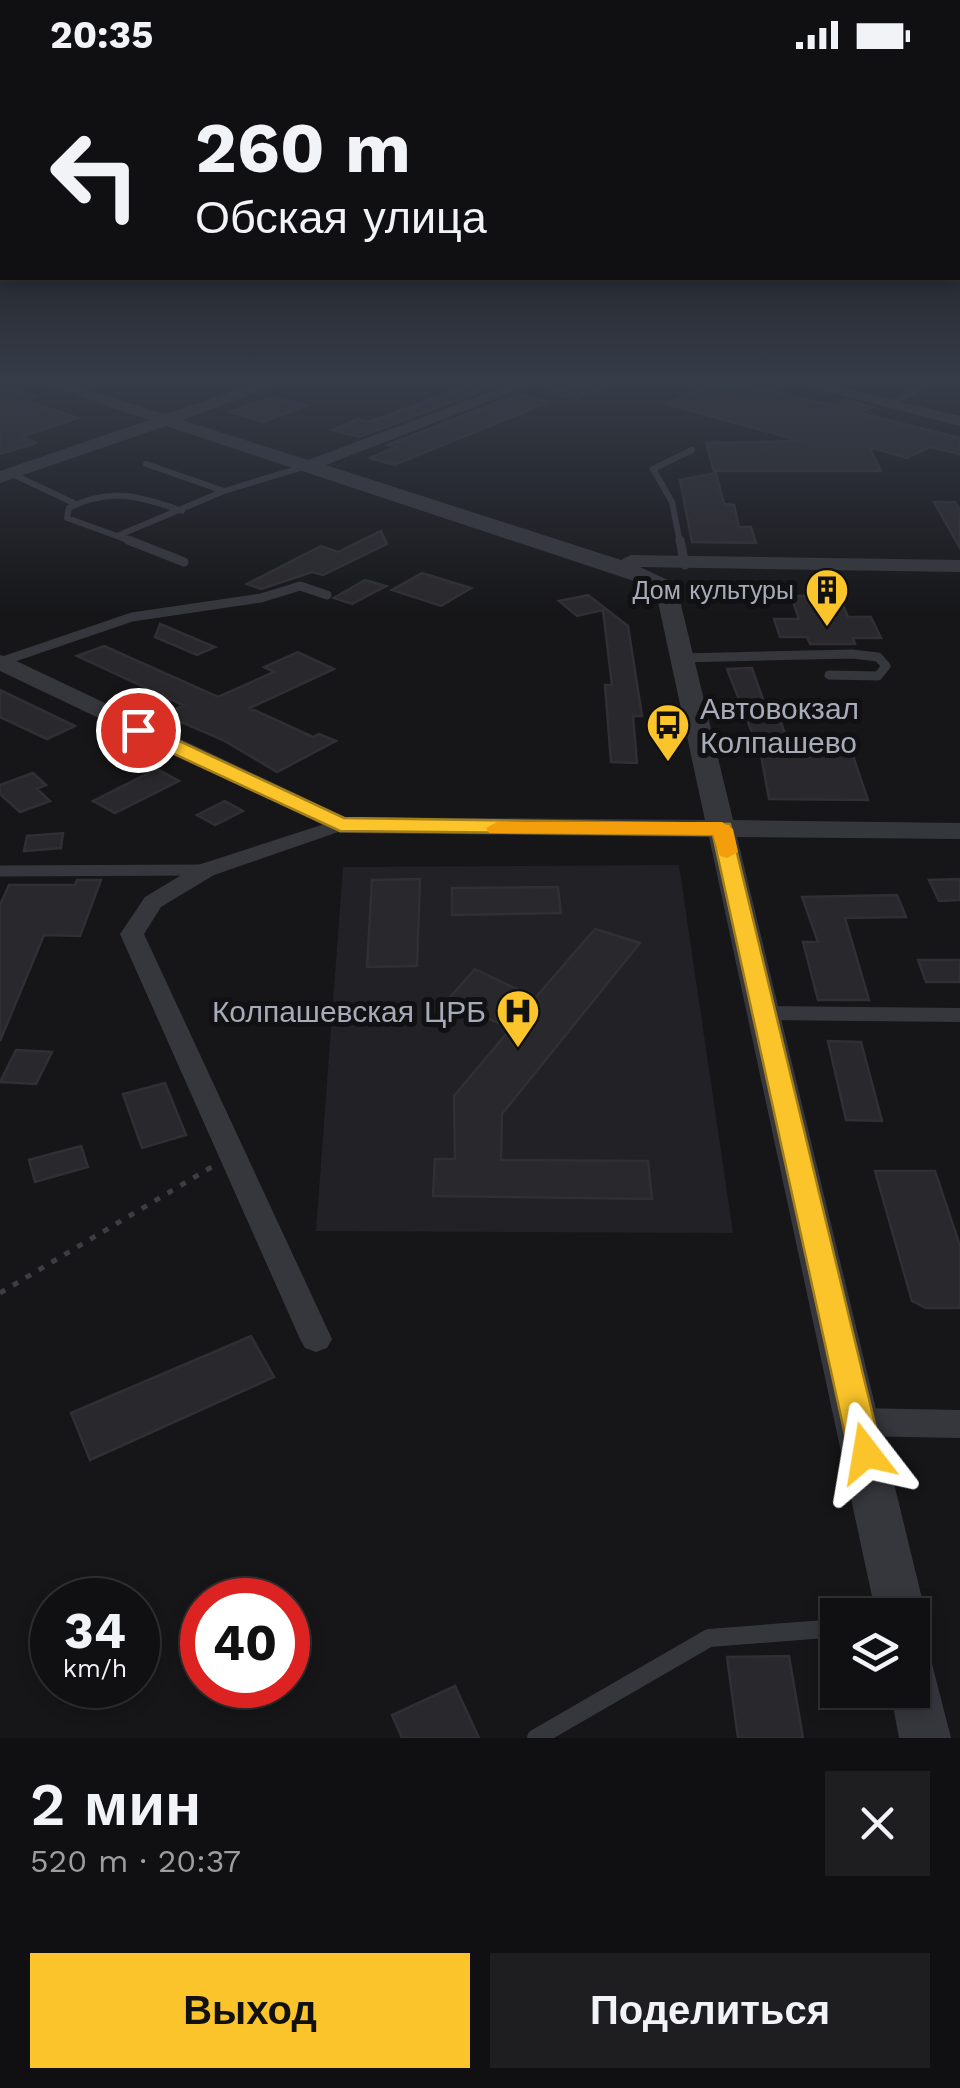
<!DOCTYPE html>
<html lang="ru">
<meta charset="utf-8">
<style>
body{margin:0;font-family:"Work Sans",sans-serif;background:#1e1e20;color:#f1f3f6;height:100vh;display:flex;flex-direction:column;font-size:38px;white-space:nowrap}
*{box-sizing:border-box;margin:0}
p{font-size:32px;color:#9c9d9f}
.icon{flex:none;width:55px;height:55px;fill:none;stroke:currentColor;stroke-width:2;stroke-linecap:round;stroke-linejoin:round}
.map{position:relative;height:1668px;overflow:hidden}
.sheet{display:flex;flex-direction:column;background:#101012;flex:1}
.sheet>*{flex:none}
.guide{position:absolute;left:0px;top:0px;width:960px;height:210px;box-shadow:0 5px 15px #0003,0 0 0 2px #303032;background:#101012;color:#f1f3f6;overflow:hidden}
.buttons{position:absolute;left:820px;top:1528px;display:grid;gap:20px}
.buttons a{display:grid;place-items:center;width:110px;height:110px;border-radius:0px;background:#101012;box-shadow:0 5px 15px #0003,0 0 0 2px #303032;font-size:50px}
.speed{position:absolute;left:30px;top:1508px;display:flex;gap:20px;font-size:50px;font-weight:700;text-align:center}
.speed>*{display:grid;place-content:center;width:130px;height:130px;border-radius:50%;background:#101012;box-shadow:0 5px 15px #0003,0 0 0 2px #303032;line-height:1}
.speed small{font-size:25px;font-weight:400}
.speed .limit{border:15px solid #d22;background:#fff;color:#111}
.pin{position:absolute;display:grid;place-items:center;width:85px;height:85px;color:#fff;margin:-42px;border:5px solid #fff;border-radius:50%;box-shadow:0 2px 10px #0007}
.me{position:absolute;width:110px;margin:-55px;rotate:346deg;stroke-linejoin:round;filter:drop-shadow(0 0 8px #0008)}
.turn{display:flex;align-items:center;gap:35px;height:210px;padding:0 30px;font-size:45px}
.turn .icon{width:130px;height:130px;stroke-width:2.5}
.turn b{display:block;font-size:70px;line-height:85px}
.round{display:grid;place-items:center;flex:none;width:105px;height:105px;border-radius:0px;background:#1e1e20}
.head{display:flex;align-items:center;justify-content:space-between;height:170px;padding:0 30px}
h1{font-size:60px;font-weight:600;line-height:75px}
.action{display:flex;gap:20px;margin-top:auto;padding:20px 30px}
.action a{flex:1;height:115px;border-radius:0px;background:#fbc42a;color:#111;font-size:40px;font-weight:600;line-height:115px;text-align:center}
.action a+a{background:#1e1e20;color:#f1f3f6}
.status{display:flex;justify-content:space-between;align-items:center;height:70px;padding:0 50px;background:#101012;direction:ltr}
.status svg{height:28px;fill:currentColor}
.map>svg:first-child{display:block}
</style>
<div class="status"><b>20:35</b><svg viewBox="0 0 49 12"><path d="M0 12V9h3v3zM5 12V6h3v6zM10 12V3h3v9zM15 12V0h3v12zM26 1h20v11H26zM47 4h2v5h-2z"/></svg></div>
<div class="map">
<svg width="960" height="1668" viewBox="0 0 960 1668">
<rect width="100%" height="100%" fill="#161618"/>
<path fill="#222125" d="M 679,795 L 733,1163 L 316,1161 L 343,797 Z"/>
<path fill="#29282c" stroke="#302f34" stroke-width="2.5" d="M 579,312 L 617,312 L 617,313 L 576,329 L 550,322 Z
M 713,312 L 735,312 L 834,336 L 845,330 L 872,337 L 860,343 L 960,368 L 960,384 L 930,377 L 907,388 L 869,377 L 881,401 L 714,401 L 706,373 L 801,371 L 666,334 Z
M 474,313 L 492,317 L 359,367 L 332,360 L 358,349 L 368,352 L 392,344 Z
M 0,315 L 38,327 L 25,331 L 78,348 L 21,367 L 36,373 L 0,384 Z
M 518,324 L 549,332 L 394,395 L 370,388 L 396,377 L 388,375 Z
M 273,327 L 306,336 L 263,352 L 229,342 Z
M 716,403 L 724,434 L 734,435 L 739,457 L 751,457 L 756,473 L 692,472 L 680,410 Z
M 934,432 L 955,432 L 960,440 L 960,478 Z
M 381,461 L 387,474 L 323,505 L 312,502 L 261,519 L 247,514 L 321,476 L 338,482 Z
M 422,503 L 471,518 L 441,536 L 392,520 Z
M 365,510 L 386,516 L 352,534 L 334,528 Z
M 588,525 L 628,556 L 642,646 L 633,646 L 637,693 L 611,692 L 605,615 L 612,615 L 603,540 L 577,546 L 559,531 Z
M 791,526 L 839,526 L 848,547 L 871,547 L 881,568 L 853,568 L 855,574 L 810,574 L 807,567 L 780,567 L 774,549 L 799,549 Z
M 160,554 L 215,577 L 197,585 L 155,567 Z
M 104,576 L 218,627 L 274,602 L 264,597 L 298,582 L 334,599 L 250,638 L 313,667 L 319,664 L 336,671 L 277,702 L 223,670 L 165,645 L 183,635 L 77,586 Z
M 752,598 L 770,650 L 780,650 L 791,680 L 851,680 L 868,730 L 769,729 L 761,685 L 727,599 Z
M 0,620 L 75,656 L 47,669 L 0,647 Z
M 157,699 L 179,711 L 115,743 L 93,731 Z
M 33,703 L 46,715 L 37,719 L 50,731 L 20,742 L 0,724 L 0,715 Z
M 225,731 L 243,741 L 215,755 L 197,745 Z
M 63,763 L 61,778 L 24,781 L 27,766 Z
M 420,809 L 417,896 L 367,897 L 372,810 Z
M 960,809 L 960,830 L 939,831 L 929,810 Z
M 77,810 L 101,810 L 80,866 L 44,865 L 0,971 L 0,835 L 9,815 L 75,815 Z
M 558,817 L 561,843 L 452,845 L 452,818 Z
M 897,825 L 906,847 L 845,848 L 869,930 L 818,930 L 803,872 L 818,872 L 802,827 Z
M 595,859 L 640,873 L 502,1044 L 501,1090 L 648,1091 L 652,1129 L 433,1126 L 435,1089 L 455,1089 L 454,1026 L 511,958 L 474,943 L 468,948 L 442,936 L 475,899 L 535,928 Z
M 918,890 L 960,890 L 960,912 L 926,912 Z
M 828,971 L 861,972 L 882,1051 L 846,1050 Z
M 16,980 L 52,982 L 36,1014 L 0,1012 Z
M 165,1013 L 186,1065 L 142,1078 L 123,1024 Z
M 81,1076 L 88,1097 L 35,1112 L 29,1090 Z
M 875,1101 L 935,1101 L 960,1176 L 960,1238 L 926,1238 L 912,1231 Z
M 251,1266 L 274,1307 L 90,1390 L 71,1343 Z
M 789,1586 L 803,1668 L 738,1668 L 727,1587 Z
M 455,1616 L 479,1668 L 402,1668 L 392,1645 Z"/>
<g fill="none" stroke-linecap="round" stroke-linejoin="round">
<path stroke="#3c3e44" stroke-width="2.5" stroke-dasharray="2.5 5" stroke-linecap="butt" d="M 764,312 L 783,317
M 548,318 L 564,312"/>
<path stroke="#3c3e44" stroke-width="5" stroke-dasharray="6 9" stroke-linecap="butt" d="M 0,1223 L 215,1095"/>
<path stroke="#36373d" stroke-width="6" d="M 890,334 L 930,312
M 146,394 L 224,421
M 10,403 L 76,434
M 117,466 L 67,448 L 69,438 C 109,417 141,426 182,441
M 134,473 L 117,466 L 224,421 L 310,395
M 680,473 L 672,432 L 653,399 L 692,380"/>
<path stroke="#36373d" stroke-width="9" d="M 128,470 L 184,492
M 680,470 L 685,495
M 682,588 L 852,584 L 878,587 L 886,596 L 878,606 L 829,605
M 0,592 L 132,547 L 261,528 L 300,516 L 327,525"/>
<path stroke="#36373d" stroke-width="11" d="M 0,801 L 201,800"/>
<path stroke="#36373d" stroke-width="14" d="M 764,943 L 960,945"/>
<path stroke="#36373d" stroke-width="18" d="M 536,1668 L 709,1568 L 838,1558"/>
<path fill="#36373d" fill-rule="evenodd" d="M 340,749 L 350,755 L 347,759 L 214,805 L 161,837 L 144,864 L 332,1269 L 327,1278 L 316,1282 L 305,1278 L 300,1269 L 120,864 L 145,827 L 198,795 Z
M 858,1338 L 960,1340 L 960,1368 L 858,1366 L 846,1362 L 842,1352 L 846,1342 Z"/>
<path fill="#36373d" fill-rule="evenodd" d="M 39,312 L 63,312 L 165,344 L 261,312 L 284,312 L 182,350 L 308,390 L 516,312 L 539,312 L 326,395 L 621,490 L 631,485 L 960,490 L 960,502 L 640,497 L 676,514 L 733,750 L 960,753 L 960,769 L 737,767 L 926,1545 L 918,1562 L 912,1564 L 912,1545 L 876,1545 L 709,767 L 340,763 L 0,601 L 0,585 L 8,587 L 345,747 L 705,750 L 655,518 L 166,356 L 0,413 L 0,401 L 149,350 Z
M 790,312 L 818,312 L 960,346 L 960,356 Z
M 912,1579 L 930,1586 L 951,1668 L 899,1668 L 890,1620 L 912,1620 Z"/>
</g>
<linearGradient id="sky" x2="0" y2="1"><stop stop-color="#0c0c0d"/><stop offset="0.57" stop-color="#363c48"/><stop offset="1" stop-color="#363c48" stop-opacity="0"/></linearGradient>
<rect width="960" height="545" fill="url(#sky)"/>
<path fill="#fbc42a" stroke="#a37f1b" stroke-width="2.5" d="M 131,655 L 145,655 L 344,748 L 730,754 L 882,1383 L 877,1394 L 866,1398 L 854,1394 L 849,1383 L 713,765 L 340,761 L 131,664 Z"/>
<path fill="#f59e0b" d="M 497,752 L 722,752 L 733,759 L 738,782 L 727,788 L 720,786 L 713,765 L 489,763 L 486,758 Z"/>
<defs>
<g id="building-pin" transform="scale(2.25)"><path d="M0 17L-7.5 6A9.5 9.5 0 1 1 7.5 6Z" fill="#fbc42a" stroke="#111113"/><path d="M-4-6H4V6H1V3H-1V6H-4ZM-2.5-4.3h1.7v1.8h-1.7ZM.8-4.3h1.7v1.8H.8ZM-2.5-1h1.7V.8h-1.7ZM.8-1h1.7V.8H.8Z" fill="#111"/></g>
<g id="bus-pin" transform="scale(2.25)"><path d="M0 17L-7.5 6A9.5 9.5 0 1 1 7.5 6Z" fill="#fbc42a" stroke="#111113"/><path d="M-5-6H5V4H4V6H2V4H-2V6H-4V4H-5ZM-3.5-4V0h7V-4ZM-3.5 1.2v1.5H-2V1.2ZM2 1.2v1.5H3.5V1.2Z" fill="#111"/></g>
<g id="hospital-pin" transform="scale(2.25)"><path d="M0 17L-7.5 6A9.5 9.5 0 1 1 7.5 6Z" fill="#fbc42a" stroke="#111113"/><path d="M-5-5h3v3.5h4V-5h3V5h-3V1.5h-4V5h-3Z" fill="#111"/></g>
</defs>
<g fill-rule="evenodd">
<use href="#building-pin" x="827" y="520"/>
<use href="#bus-pin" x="668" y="655"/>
<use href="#hospital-pin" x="518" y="941"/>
</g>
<g text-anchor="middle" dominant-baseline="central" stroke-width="10" stroke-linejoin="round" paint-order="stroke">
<g font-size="25" fill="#a7abb8" stroke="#111113" text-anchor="end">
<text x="794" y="520">Дом культуры</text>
</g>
<g font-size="30" fill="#a7abb8" stroke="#111113" text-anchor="start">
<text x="700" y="638">Автовокзал<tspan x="700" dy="34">Колпашево</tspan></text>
<text x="486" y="941" text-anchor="end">Колпашевская ЦРБ</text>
</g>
</g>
</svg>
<div class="buttons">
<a><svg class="icon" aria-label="layers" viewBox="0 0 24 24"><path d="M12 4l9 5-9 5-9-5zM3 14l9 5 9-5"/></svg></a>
</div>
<div class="speed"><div>34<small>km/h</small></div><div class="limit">40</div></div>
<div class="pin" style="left:138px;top:660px;background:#d93025"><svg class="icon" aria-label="arrive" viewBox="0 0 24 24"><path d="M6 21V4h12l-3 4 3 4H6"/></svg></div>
<svg class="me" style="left:866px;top:1383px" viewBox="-20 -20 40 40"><path d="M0-17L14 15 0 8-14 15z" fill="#fbc42a" stroke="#fff" stroke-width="4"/></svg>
<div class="guide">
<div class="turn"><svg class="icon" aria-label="left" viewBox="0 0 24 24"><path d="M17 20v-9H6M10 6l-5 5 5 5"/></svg><div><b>260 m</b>Обская улица</div></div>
</div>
</div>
<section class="sheet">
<div class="head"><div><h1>2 мин</h1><p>520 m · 20:37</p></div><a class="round"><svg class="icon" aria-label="close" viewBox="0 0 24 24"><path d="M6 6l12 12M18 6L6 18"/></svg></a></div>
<div class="action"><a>Выход</a><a>Поделиться</a></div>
</section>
